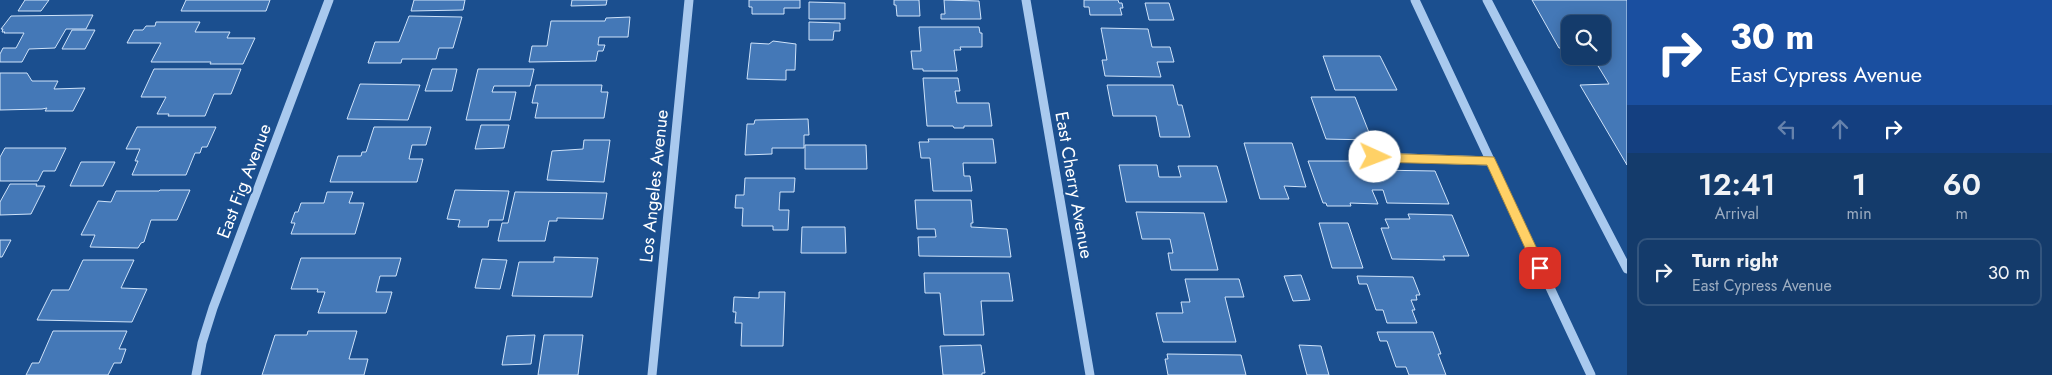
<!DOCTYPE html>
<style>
body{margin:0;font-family:Jost,sans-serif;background:#1d4271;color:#f1f3f6;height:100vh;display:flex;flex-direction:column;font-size:19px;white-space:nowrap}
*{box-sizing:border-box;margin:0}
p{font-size:16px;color:#9dadc1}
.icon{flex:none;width:28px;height:28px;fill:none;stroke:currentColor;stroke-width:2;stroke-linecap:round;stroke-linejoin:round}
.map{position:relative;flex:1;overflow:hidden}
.side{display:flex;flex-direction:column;background:#143b6b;width:425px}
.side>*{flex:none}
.top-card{background:#1a4fa0;color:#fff;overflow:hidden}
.fabs{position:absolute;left:1561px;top:15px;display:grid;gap:10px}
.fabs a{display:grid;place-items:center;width:50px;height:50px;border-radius:10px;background:#143b6b;box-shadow:0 2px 12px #0003,0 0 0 1px #33557e;font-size:25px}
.pin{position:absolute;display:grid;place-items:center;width:42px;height:42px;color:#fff;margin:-21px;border-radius:10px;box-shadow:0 2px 8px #0006}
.me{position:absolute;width:55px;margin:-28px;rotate:92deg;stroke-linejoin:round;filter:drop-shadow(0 0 4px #0008)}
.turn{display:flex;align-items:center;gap:18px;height:105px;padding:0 20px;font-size:22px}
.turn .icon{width:65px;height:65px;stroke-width:2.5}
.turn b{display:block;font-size:35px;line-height:42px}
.lanes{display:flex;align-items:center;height:48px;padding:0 20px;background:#0003;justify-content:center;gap:25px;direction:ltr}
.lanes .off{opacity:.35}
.eta{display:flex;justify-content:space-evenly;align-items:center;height:85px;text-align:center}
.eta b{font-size:30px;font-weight:600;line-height:35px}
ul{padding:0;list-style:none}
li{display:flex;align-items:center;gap:15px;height:68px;margin:0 10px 8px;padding:0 10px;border:2px solid #33557e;border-radius:10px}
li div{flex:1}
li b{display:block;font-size:19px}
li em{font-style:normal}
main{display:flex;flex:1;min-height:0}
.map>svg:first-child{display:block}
</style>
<main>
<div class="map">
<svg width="1627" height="375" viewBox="0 0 1627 375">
<rect width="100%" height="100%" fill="#1b4f8f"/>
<path fill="#4478b7" stroke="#cfe3fa" d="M 25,0 L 49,0 L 41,11 L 18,11 Z
M 186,0 L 270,0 L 266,11 L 181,11 Z
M 414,0 L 465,0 L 463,10 L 411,11 Z
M 572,0 L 607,0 L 606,5 L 571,6 Z
M 749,0 L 800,0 L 800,8 L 784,8 L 784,14 L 752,14 L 752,7 L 749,7 Z
M 894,0 L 919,0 L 920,16 L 897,16 L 896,5 L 894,5 Z
M 944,0 L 979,1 L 981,19 L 941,19 L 941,14 L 945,14 Z
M 1084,0 L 1118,0 L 1119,3 L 1122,3 L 1123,8 L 1120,8 L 1122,15 L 1090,15 L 1089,7 L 1084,7 Z
M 1532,0 L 1627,0 L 1627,165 L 1580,85 L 1609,84 L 1592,56 L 1602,56 L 1602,24 L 1570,24 L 1570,48 L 1559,48 Z
M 809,2 L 845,3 L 845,19 L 809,19 Z
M 1145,3 L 1169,3 L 1174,20 L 1149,20 Z
M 93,15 L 86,29 L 66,29 L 55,48 L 29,49 L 22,62 L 0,62 L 0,54 L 3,48 L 16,48 L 24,33 L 4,33 L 5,32 L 2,32 L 3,29 L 1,29 L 11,16 Z
M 409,16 L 462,17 L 453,48 L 439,48 L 436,59 L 402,59 L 401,63 L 368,63 L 375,42 L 399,42 Z
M 630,17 L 628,37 L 599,37 L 598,45 L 605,45 L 603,51 L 598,51 L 596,61 L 529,62 L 532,46 L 547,46 L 551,21 L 605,21 L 606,18 Z
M 156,22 L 200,22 L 195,32 L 230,32 L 227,38 L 255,38 L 243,64 L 210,64 L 211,62 L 151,62 L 161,43 L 127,43 L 134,30 L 143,30 L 146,26 L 155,26 Z
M 809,22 L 840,23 L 840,31 L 834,31 L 833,40 L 809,40 Z
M 919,27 L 979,27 L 980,33 L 982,33 L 982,47 L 960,47 L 961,50 L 954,50 L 957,71 L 923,71 L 923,69 L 913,69 L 911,51 L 921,51 Z
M 1101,28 L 1148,29 L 1152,47 L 1170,47 L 1174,62 L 1157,62 L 1161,77 L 1105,76 L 1102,60 L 1107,60 Z
M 72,30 L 95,30 L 85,49 L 62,49 Z
M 773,41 L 796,44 L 795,70 L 786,70 L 786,80 L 747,79 L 751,43 L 769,44 Z
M 1323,56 L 1380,56 L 1397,90 L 1335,90 Z
M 154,69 L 241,69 L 231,94 L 214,94 L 205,116 L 168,116 L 169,114 L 157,114 L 166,97 L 141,97 Z
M 432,69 L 457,69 L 452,91 L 425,91 Z
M 478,69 L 534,69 L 530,86 L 494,86 L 492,92 L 516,92 L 510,120 L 466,120 Z
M 0,73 L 27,73 L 32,81 L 58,81 L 54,89 L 85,88 L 73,111 L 45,111 L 47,108 L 42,109 L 0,110 Z
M 923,78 L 958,78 L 960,91 L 955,91 L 957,103 L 989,103 L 992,126 L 964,126 L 964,128 L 954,128 L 953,126 L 927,126 Z
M 360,84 L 420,85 L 408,120 L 347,119 Z
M 536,85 L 602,85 L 601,92 L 608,92 L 604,118 L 535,118 L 538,103 L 532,103 Z
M 1107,85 L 1173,85 L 1178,105 L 1182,105 L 1190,137 L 1160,137 L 1156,116 L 1113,116 Z
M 1311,97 L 1355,97 L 1372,140 L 1326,139 Z
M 808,119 L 809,135 L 804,135 L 804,148 L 772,148 L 772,154 L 745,155 L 747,124 L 754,124 L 755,120 Z
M 481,125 L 509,125 L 504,148 L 475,149 Z
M 137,127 L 216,127 L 207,147 L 202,147 L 200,153 L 195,153 L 186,175 L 132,175 L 138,161 L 135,161 L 140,149 L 126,149 Z
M 374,127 L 431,127 L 426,145 L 412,145 L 409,159 L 423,159 L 417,182 L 330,182 L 338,156 L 361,156 L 362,152 L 366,152 Z
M 928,139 L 993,139 L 996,163 L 963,163 L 964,176 L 970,176 L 972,191 L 933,191 L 930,158 L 921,158 L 919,142 L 929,142 Z
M 584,140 L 610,140 L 604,182 L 547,180 L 552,151 L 583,149 Z
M 1244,143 L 1292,143 L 1306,187 L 1284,186 L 1289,199 L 1260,199 Z
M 805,145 L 866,145 L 867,169 L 805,169 Z
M 5,148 L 66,148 L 55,171 L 43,171 L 38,181 L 0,181 L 0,157 Z
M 1308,161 L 1356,161 L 1358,167 L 1363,167 L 1366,176 L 1378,177 L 1375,170 L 1435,171 L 1449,204 L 1387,203 L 1383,190 L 1372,190 L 1378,204 L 1350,203 L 1351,206 L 1327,206 L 1326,203 L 1323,203 Z
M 81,162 L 115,162 L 103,186 L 70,186 Z
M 1119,165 L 1157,165 L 1159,177 L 1181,177 L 1178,166 L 1217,166 L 1227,202 L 1126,202 Z
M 745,178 L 795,178 L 794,192 L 780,192 L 779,210 L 789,210 L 788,230 L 773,230 L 773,226 L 742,226 L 743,208 L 735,208 L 736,195 L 744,195 Z
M 10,184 L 37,184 L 36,186 L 45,186 L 31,214 L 0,215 L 0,202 Z
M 160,190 L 190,190 L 177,220 L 151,220 L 144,242 L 141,243 L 138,248 L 90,247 L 95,235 L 81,235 L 98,201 L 111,202 L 116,191 L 159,191 Z
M 455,190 L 509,191 L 503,220 L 489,220 L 488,227 L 458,227 L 460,220 L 447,219 Z
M 327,192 L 353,192 L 349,203 L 364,203 L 355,234 L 291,234 L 295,223 L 291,223 L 295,212 L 298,212 L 301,203 L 324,203 Z
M 515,192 L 607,193 L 603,219 L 557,218 L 557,221 L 549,221 L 545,241 L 498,241 L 502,223 L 508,223 Z
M 915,200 L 971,200 L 973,223 L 971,223 L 971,227 L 1007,229 L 1011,257 L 919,256 L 918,237 L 936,237 L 935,229 L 917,229 Z
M 1136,212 L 1204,213 L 1218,270 L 1171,270 L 1168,253 L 1173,253 L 1170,239 L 1142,239 Z
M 1408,214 L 1452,215 L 1469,256 L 1443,256 L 1445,260 L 1392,259 L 1381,228 L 1389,228 L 1385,219 L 1410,219 Z
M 1319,223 L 1348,223 L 1363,268 L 1332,268 Z
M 802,227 L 845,227 L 846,253 L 801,253 Z
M 0,240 L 11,240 L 2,257 L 0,257 Z
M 554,257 L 598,258 L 592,297 L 512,296 L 519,262 L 554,262 Z
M 301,258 L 401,258 L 396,276 L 380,276 L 376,292 L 392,292 L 386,313 L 318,313 L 325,292 L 317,292 L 318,289 L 291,289 Z
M 482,259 L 507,260 L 500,289 L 475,288 Z
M 83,260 L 134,260 L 121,288 L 147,289 L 132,322 L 37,320 L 52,290 L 69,290 Z
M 924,273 L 1009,273 L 1013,301 L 981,301 L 984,335 L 944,335 L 940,293 L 925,293 Z
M 1301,275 L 1310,300 L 1293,301 L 1284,276 Z
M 1357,276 L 1413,277 L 1420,295 L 1416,295 L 1417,300 L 1411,300 L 1415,310 L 1412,310 L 1417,323 L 1387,323 L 1383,310 L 1376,310 L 1367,284 L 1359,284 Z
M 1185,279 L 1239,279 L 1244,297 L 1225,297 L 1236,342 L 1163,342 L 1156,313 L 1183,313 L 1181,302 L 1190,302 Z
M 759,292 L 785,292 L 783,346 L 741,346 L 742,323 L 735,323 L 736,312 L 733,312 L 734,297 L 759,298 Z
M 53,331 L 127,331 L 119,349 L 126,349 L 121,363 L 114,363 L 108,375 L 26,375 L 32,363 L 39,363 Z
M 308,331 L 357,331 L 349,359 L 368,359 L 364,375 L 262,375 L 275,335 L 307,335 Z
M 1377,332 L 1433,332 L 1441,354 L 1438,354 L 1446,375 L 1409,375 L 1406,367 L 1396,367 L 1387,341 L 1380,341 Z
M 535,335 L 531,364 L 502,365 L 507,336 Z
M 544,335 L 583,335 L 578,375 L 538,375 Z
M 981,345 L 985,373 L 982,373 L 982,375 L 943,375 L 940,346 Z
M 1299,345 L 1321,346 L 1329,375 L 1307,375 Z
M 1167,354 L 1241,355 L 1246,375 L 1168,375 L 1165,359 L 1168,359 Z"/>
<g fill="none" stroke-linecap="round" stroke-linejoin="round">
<path stroke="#a9c9ee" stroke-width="9" d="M 1026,0 L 1090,375
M 1415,0 L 1591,375
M 1487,0 L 1627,269
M 1375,157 L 1490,161
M 196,375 L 202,343 L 213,308 L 329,0
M 652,375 L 689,0"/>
</g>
<path fill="#ffd166" stroke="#a68842" d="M 1375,153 L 1494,157 L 1546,268 L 1545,272 L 1540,273 L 1536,272 L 1487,165 L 1375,162 L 1369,157 Z"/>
<g text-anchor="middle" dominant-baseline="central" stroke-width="4" stroke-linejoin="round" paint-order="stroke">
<g font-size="18" fill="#fff" stroke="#1b4f8f">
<text transform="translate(244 181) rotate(-69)">East Fig Avenue</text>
<text transform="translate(1074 185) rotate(80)">East Cherry Avenue</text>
<text transform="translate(654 186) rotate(-84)">Los Angeles Avenue</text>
</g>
</g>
</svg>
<div class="fabs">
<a><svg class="icon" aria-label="search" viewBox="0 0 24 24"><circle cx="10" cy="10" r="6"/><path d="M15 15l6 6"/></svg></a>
</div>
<div class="pin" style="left:1540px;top:268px;background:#d93025"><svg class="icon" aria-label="arrive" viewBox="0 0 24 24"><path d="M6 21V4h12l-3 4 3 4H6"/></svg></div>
<svg class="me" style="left:1375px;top:157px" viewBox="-20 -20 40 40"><circle r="19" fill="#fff"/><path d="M0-13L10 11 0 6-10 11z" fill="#ffd166"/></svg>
</div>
<section class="side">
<div class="top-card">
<div class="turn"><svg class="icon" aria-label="right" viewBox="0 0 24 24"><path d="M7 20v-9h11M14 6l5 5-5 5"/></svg><div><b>30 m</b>East Cypress Avenue</div></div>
<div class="lanes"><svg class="icon off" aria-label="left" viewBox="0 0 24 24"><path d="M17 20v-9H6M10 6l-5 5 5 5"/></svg><svg class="icon off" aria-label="ahead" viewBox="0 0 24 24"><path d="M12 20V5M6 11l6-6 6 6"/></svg><svg class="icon" aria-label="right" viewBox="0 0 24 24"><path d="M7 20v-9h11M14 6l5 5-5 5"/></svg></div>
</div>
<div class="eta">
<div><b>12:41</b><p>Arrival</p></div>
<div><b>1</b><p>min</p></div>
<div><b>60</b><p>m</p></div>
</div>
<ul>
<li><svg class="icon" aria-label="right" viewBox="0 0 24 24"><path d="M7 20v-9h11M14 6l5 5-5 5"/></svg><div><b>Turn right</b><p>East Cypress Avenue</p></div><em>30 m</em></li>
</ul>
</section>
</main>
